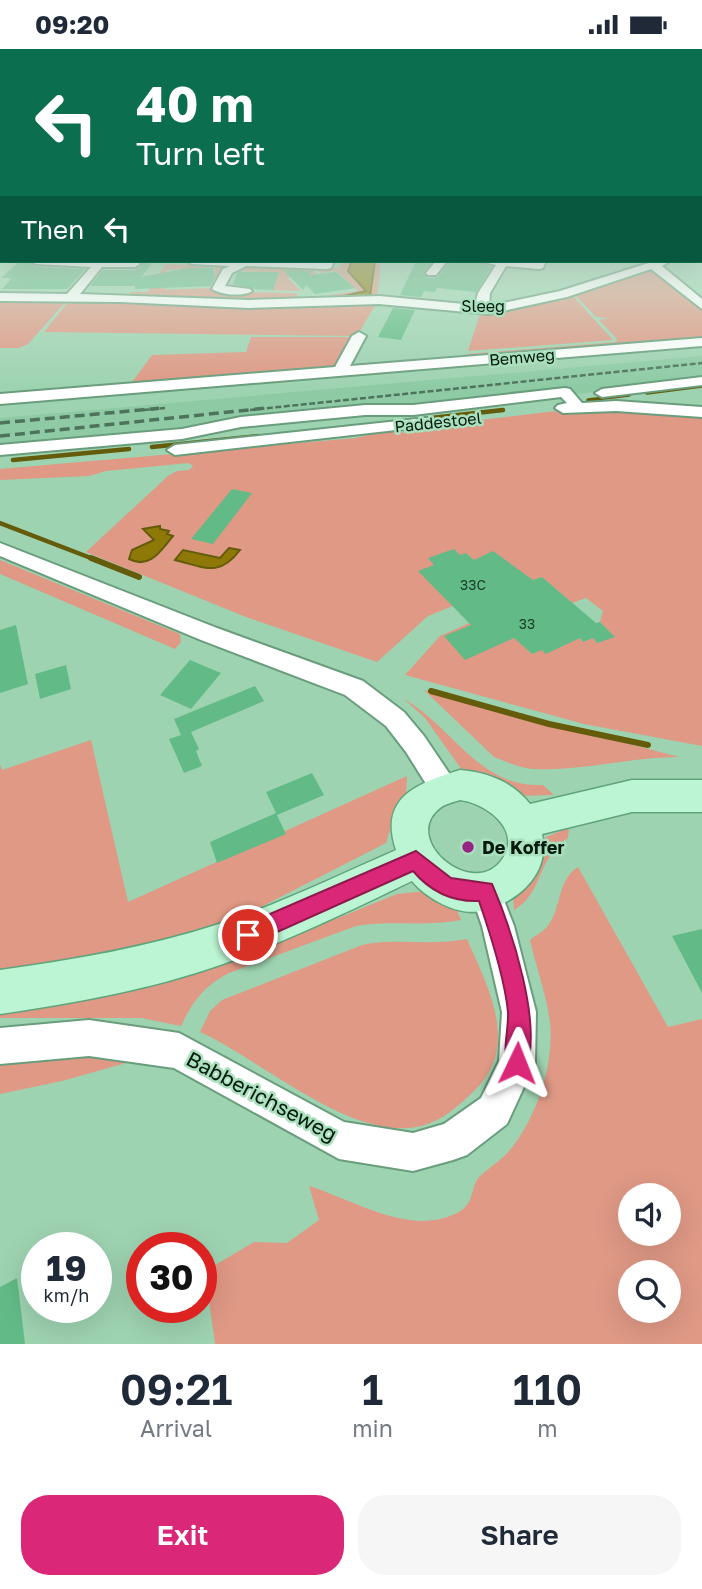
<!DOCTYPE html>
<style>
body{margin:0;font-family:"Golos Text",sans-serif;background:#f6f6f7;color:#1f2937;height:100vh;display:flex;flex-direction:column;font-size:26px;white-space:nowrap}
*{box-sizing:border-box;margin:0}
p{font-size:23px;color:#747a83}
.icon{flex:none;width:38px;height:38px;fill:none;stroke:currentColor;stroke-width:2;stroke-linecap:round;stroke-linejoin:round}
.map{position:relative;height:1295px;overflow:hidden}
.sheet{display:flex;flex-direction:column;background:#fff;flex:1}
.sheet>*{flex:none}
.hud{position:absolute;left:0px;top:0px;width:704px;height:214px;box-shadow:0 7px 28px #0002;background:#0b6e4f;color:#fff;overflow:hidden}
.controls{position:absolute;left:618px;top:1134px;display:grid;gap:14px}
.controls a{display:grid;place-items:center;width:63px;height:63px;border-radius:50%;background:#fff;box-shadow:0 7px 28px #0002;font-size:35px}
.speed{position:absolute;left:21px;top:1183px;display:flex;gap:14px;font-size:35px;font-weight:700;text-align:center}
.speed>*{display:grid;place-content:center;width:91px;height:91px;border-radius:50%;background:#fff;box-shadow:0 7px 28px #0002;line-height:1}
.speed small{font-size:18px;font-weight:400}
.speed .limit{border:10px solid #d22;background:#fff;color:#111}
.pin{position:absolute;display:grid;place-items:center;width:60px;height:60px;color:#fff;margin:-30px;border:4px solid #fff;border-radius:50%;box-shadow:0 2px 7px #0007}
.me{position:absolute;width:77px;margin:-38px;rotate:2deg;stroke-linejoin:round;filter:drop-shadow(0 0 5px #0008)}
.turn{display:flex;align-items:center;gap:24px;height:147px;padding:0 21px;font-size:32px}
.turn .icon{width:91px;height:91px;stroke-width:2.5}
.turn b{display:block;font-size:49px;line-height:60px}
.then{display:flex;align-items:center;height:66px;padding:0 21px;background:#0003;gap:14px;font-size:26px}
.eta{display:flex;justify-content:space-evenly;align-items:center;height:119px;text-align:center}
.eta b{font-size:42px;font-weight:600;line-height:49px}
.cta{display:flex;gap:14px;margin-top:auto;padding:14px 21px}
.cta a{flex:1;height:80px;border-radius:28px;background:#db2777;color:#fff;font-size:28px;font-weight:600;line-height:80px;text-align:center}
.cta a+a{background:#f6f6f7;color:#1f2937}
.status{display:flex;justify-content:space-between;align-items:center;height:49px;padding:0 35px;background:#fff;direction:ltr}
.status svg{height:19px;fill:currentColor}
.map>svg:first-child{display:block}
</style>
<div class="status"><b>09:20</b><svg viewBox="0 0 49 12"><path d="M0 12V9h3v3zM5 12V6h3v6zM10 12V3h3v9zM15 12V0h3v12zM26 1h20v11H26zM47 4h2v5h-2z"/></svg></div>
<div class="map">
<svg width="702" height="1295" viewBox="0 0 702 1295">
<rect width="100%" height="100%" fill="#9ed3b1"/>
<path fill="#8ecba5" d="M 702,307 L 702,330 L 577,345 L 572,340 L 410,354 L 0,397 L 0,369 Z"/>
<path fill="#df9985" fill-rule="evenodd" d="M 333,212 L 381,212 L 377,250 L 305,250 L 358,242 L 336,222 L 320,224 L 317,221 L 340,218 L 341,214 Z
M 188,213 L 191,213 L 189,216 L 206,216 L 209,214 L 211,217 L 228,217 L 233,215 L 215,236 L 215,218 L 167,221 L 165,241 L 212,239 L 214,243 L 295,244 L 305,253 L 128,247 L 131,243 L 148,243 L 165,215 L 186,216 Z
M 248,215 L 252,215 L 251,218 L 268,219 L 270,216 L 273,216 L 272,219 L 288,220 L 290,217 L 293,217 L 292,220 L 310,221 L 311,218 L 316,218 L 314,222 L 317,225 L 288,229 L 301,242 L 273,241 L 278,223 L 232,222 L 222,240 L 230,222 Z
M 651,219 L 702,260 L 702,291 L 466,310 L 467,305 L 616,293 L 617,290 L 599,271 L 610,269 L 596,268 L 572,243 Z
M 570,244 L 613,291 L 468,302 L 481,262 Z
M 0,249 L 69,249 L 28,295 L 19,299 L 0,299 Z
M 71,249 L 377,253 L 357,287 L 44,283 Z
M 251,288 L 353,288 L 337,317 L 329,320 L 130,336 L 152,306 L 246,303 Z
M 606,359 L 702,367 L 702,697 L 584,675 L 405,626 L 440,587 L 490,565 L 532,605 L 573,582 L 583,593 L 593,589 L 597,594 L 610,583 L 600,573 L 603,562 L 586,549 L 572,554 L 542,528 L 515,539 L 502,537 L 428,567 L 377,613 L 246,568 L 86,503 L 168,427 L 177,422 L 189,421 L 193,417 L 189,414 L 106,422 L 89,427 L 0,431 L 0,420 L 356,389 C 372,385 387,380 405,384 L 412,379 L 556,362 Z
M 0,511 L 180,585 L 181,593 L 175,600 L 0,525 Z
M 424,641 L 679,708 C 631,708 584,722 536,720 C 523,720 507,713 494,708 Z
M 404,650 C 454,679 479,739 543,736 L 554,746 L 516,747 L 467,728 L 425,669 Z
M 91,691 L 128,853 L 407,727 L 406,746 L 394,768 L 386,794 L 249,864 C 171,897 84,911 0,921 L 0,715 L 2,721 Z
M 569,778 L 568,789 C 537,807 544,844 514,861 L 513,841 L 540,791 Z
M 578,818 L 668,978 L 702,970 L 702,1295 L 215,1295 L 205,1222 L 254,1193 L 287,1194 L 319,1171 L 309,1137 C 346,1149 381,1170 421,1172 C 434,1172 457,1168 466,1157 C 473,1150 472,1136 479,1128 C 491,1117 504,1110 514,1096 C 538,1063 554,1015 550,974 C 547,947 536,918 530,891 C 535,887 544,882 548,877 C 562,858 557,831 578,818 ZM 630,1146 L 668,1146 L 668,1185 L 630,1185 ZM 630,1223 L 668,1223 L 668,1262 L 630,1262 Z
M 426,842 L 456,859 L 461,871 C 426,878 391,871 356,877 L 229,924 C 204,937 193,952 181,977 L 141,969 L 0,969 L 0,965 L 218,911 L 338,869 L 397,845 Z
M 467,890 C 488,939 521,997 474,1042 C 459,1057 442,1072 421,1077 C 352,1094 261,1010 200,983 L 210,962 L 222,951 L 362,896 C 396,889 432,897 467,890 Z
M 52,1004 L 144,1009 L 62,1032 L 0,1045 L 0,1009 Z"/>
<path fill="#8d7808" stroke="#645c0a" stroke-width="2" d="M 352,212 L 375,212 L 370,247 L 335,249 L 366,242 L 348,222 Z
M 160,477 L 160,480 L 169,482 L 167,485 L 173,487 C 161,501 150,521 129,510 L 132,501 L 154,491 L 143,480 Z
M 229,499 L 240,501 C 219,529 204,518 175,511 L 183,501 L 220,509 Z"/>
<g fill="none" stroke-linecap="round" stroke-linejoin="round">
<path stroke="#645c0a" stroke-width="3.5" d="M 647,344 L 702,337
M 588,351 L 629,346"/>
<path stroke="#645c0a" stroke-width="4.5" d="M 422,370 L 503,361
M 152,398 L 258,387
M 13,411 L 129,400
M 0,474 L 96,511"/>
<path stroke="#645c0a" stroke-width="6" d="M 91,509 L 139,528
M 431,642 L 549,675 L 648,696"/>
</g>
<path fill="#62bb86" d="M 20,212 L 29,212 L 36,218 L 85,220 L 67,240 L 2,240 L 12,229 L 1,229 Z
M 140,212 L 149,212 L 148,214 L 152,215 L 141,228 L 188,219 L 213,219 L 215,229 L 211,237 L 135,240 L 135,237 L 90,237 L 103,221 L 135,221 L 142,216 Z
M 416,212 L 433,212 L 423,224 L 428,229 L 438,228 L 450,212 L 476,212 L 492,218 L 476,243 L 437,239 L 435,243 L 424,242 L 421,248 L 400,246 Z
M 283,221 L 312,222 L 310,226 L 336,223 L 355,239 L 315,245 L 306,236 L 303,241 Z
M 241,222 L 243,223 L 279,223 L 273,241 L 254,240 L 233,235 L 237,224 Z
M 393,259 L 415,261 L 401,291 L 378,288 Z
M 232,440 L 252,444 L 213,495 L 191,490 Z
M 454,500 L 460,506 L 466,504 L 474,511 L 493,502 L 533,531 L 542,528 L 596,574 L 600,573 L 615,588 L 597,594 L 593,589 L 583,593 L 580,589 L 546,605 L 542,601 L 532,605 L 514,589 L 465,611 L 444,587 L 471,576 L 418,522 L 434,516 L 428,509 Z
M 16,576 L 28,635 L 0,644 L 0,581 Z
M 190,611 L 221,624 L 191,660 L 160,646 Z
M 66,616 L 71,640 L 40,650 L 35,625 Z
M 255,637 L 264,652 L 191,683 L 199,700 L 196,702 L 202,717 L 184,724 L 169,690 L 181,686 L 174,670 Z
M 312,724 L 324,746 L 277,766 L 286,785 L 217,814 L 210,793 L 276,764 L 266,743 Z
M 702,880 L 702,944 L 672,887 Z
M 17,1229 L 25,1295 L 0,1295 L 0,1238 Z"/>
<g fill="none" stroke-linecap="round" stroke-linejoin="round">
<g stroke="#699d7c" stroke-width="4">
<path id="minor" d="M 0,196 L 2,196 L 0,203 Z
M 31,212 L 135,212 L 140,215 L 135,218 L 102,218 L 80,245 L 249,251 L 379,247 L 475,256 L 478,244 L 496,216 L 479,212 L 546,212 L 543,219 L 539,220 L 506,217 L 490,244 L 489,257 L 560,242 L 655,212 L 670,212 L 662,217 L 702,250 L 702,260 L 651,220 L 567,248 L 489,265 L 379,255 L 249,259 L 121,253 L 0,252 L 0,244 L 67,245 L 91,218 L 36,215 Z
M 187,212 L 323,214 L 334,212 L 331,219 L 327,220 L 246,217 L 232,224 L 225,237 L 250,240 L 252,242 C 243,248 221,246 212,240 L 223,220 L 230,217 L 192,215 Z
M 436,212 L 447,212 L 436,226 L 428,226 L 426,224 Z
M 359,283 L 366,287 L 350,317 L 702,289 L 702,297 L 0,355 L 0,345 L 335,318 L 352,287 Z
M 702,328 L 702,336 L 602,348 L 595,344 L 602,340 Z
M 565,339 L 570,340 L 582,354 L 616,352 L 702,358 L 702,368 L 616,362 L 563,364 L 555,359 L 558,356 L 567,354 L 561,348 L 413,366 L 365,366 L 241,378 L 182,390 L 0,406 L 0,396 L 182,380 L 241,368 L 365,356 L 413,356 Z
M 426,369 L 432,371 L 434,374 L 432,377 L 175,406 L 167,401 L 175,396 Z
M 0,494 L 217,579 L 363,632 L 404,663 L 424,687 L 453,730 L 457,738 L 453,746 L 443,750 L 433,746 L 406,703 L 386,677 L 345,646 L 201,591 L 0,507 Z
M 485,827 L 496,831 L 514,877 L 536,963 L 535,1014 L 507,1075 L 467,1106 L 453,1111 L 413,1122 L 339,1110 L 174,1019 L 89,1007 L 0,1015 L 0,979 L 89,971 L 179,984 L 344,1073 L 413,1084 L 444,1075 L 481,1049 L 499,1012 L 502,963 L 482,877 L 470,842 L 474,831 Z"/>
</g>
<g stroke="#5fa47b" stroke-width="3">
<path id="major" d="M 460,721 C 487,723 513,733 530,755 L 632,731 L 702,731 L 702,763 L 632,763 L 542,785 C 551,825 517,855 480,862 C 457,867 426,849 412,832 C 349,862 286,893 220,916 C 149,941 74,954 0,965 L 0,921 C 74,911 148,898 219,875 C 279,855 337,827 396,801 C 378,747 419,734 460,721 ZM 460,751 C 485,754 522,780 503,809 C 475,853 399,791 440,759 C 445,755 454,753 460,751 Z"/>
</g>
<use href="#minor" fill="#fff" fill-rule="evenodd"/>
<use href="#major" fill="#bcf5d3" fill-rule="evenodd"/>
<path stroke="#4e735c" stroke-width="2.5" stroke-dasharray="6 2.5" stroke-linecap="butt" d="M 143,361 L 165,359
M 250,361 L 702,314"/>
<path stroke="#4e735c" stroke-width="3.5" stroke-dasharray="10 5" stroke-linecap="butt" d="M 0,374 L 162,359
M 0,387 L 267,359"/>
</g>
<linearGradient id="sky" x2="0" y2="1"><stop stop-color="#839c8e"/><stop offset="0.46" stop-color="#d3ebdc"/><stop offset="1" stop-color="#d3ebdc" stop-opacity="0"/></linearGradient>
<rect width="702" height="338" fill="url(#sky)"/>
<path fill="#db2777" stroke="#8e194d" stroke-width="2" d="M 416,802 L 451,829 L 492,835 C 511,879 544,977 525,1022 L 517,1026 L 509,1022 C 501,1004 509,982 508,963 C 505,932 489,881 479,852 C 453,853 430,842 413,822 L 248,896 L 240,893 L 237,886 L 240,878 Z"/>
<circle fill="#962482" stroke="#aae0bd" stroke-width="2.5" cx="468" cy="798" r="7"/>
<g text-anchor="middle" dominant-baseline="central" stroke-width="5" stroke-linejoin="round" paint-order="stroke">
<g font-size="14" fill="#1c422c">
<text x="473" y="535">33C</text>
<text x="527" y="574">33</text>
</g>
<g font-size="16" fill="#051a0e" stroke="#aae0bd">
<text x="483" y="257">Sleeg</text>
<text transform="translate(522 308) rotate(-5)">Bemweg</text>
<text transform="translate(438 373) rotate(-6)">Paddestoel</text>
</g>
<g font-size="18" font-weight="bold" fill="#051a0e" stroke="#aae0bd" text-anchor="start">
<text x="482" y="798">De Koffer</text>
</g>
<g font-size="21" fill="#051a0e" stroke="#aae0bd">
<text transform="translate(262 1047) rotate(28)">Babberichseweg</text>
</g>
</g>
</svg>
<div class="controls">
<a><svg class="icon" aria-label="sound" viewBox="0 0 24 24"><path d="M4 9h4l5-4v14l-5-4H4zM17 9q2 3 0 6"/></svg></a>
<a><svg class="icon" aria-label="search" viewBox="0 0 24 24"><circle cx="10" cy="10" r="6"/><path d="M15 15l6 6"/></svg></a>
</div>
<div class="speed"><div>19<small>km/h</small></div><div class="limit">30</div></div>
<div class="pin" style="left:248px;top:886px;background:#d93025"><svg class="icon" aria-label="arrive" viewBox="0 0 24 24"><path d="M6 21V4h12l-3 4 3 4H6"/></svg></div>
<svg class="me" style="left:517px;top:1014px" viewBox="-20 -20 40 40"><path d="M0-17L14 15 0 8-14 15z" fill="#db2777" stroke="#fff" stroke-width="4"/></svg>
<div class="hud">
<div class="turn"><svg class="icon" aria-label="left" viewBox="0 0 24 24"><path d="M17 20v-9H6M10 6l-5 5 5 5"/></svg><div><b>40 m</b>Turn left</div></div>
<div class="then">Then<svg class="icon" aria-label="left" viewBox="0 0 24 24"><path d="M17 20v-9H6M10 6l-5 5 5 5"/></svg></div>
</div>
</div>
<section class="sheet">
<div class="eta">
<div><b>09:21</b><p>Arrival</p></div>
<div><b>1</b><p>min</p></div>
<div><b>110</b><p>m</p></div>
</div>
<div class="cta"><a>Exit</a><a>Share</a></div>
</section>
